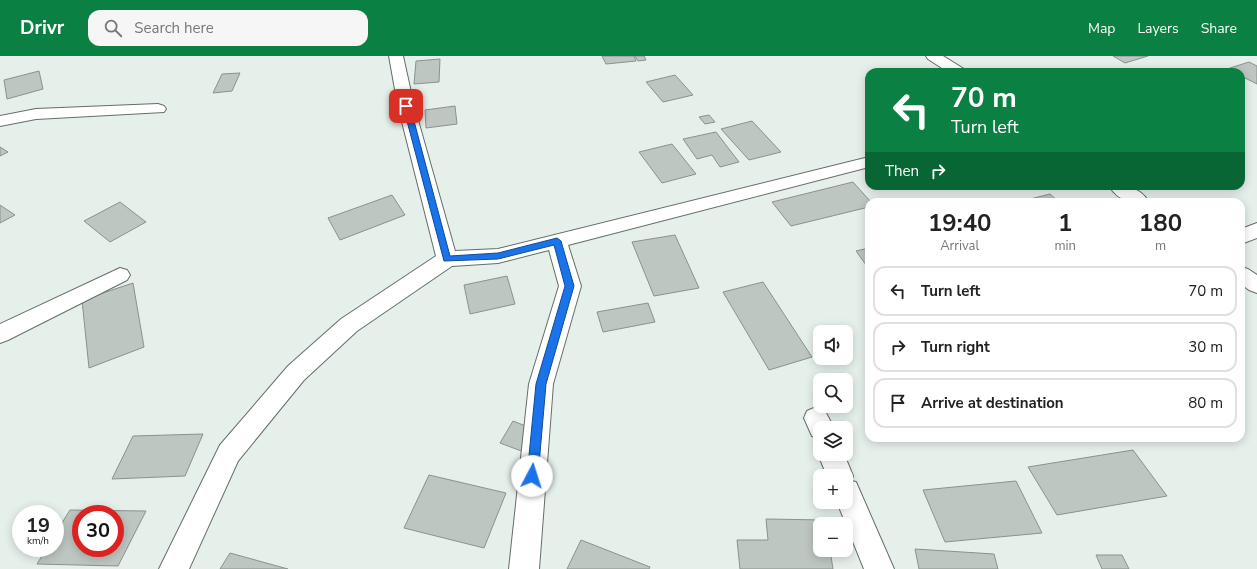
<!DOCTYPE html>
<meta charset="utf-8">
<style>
body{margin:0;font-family:"Nunito Sans",sans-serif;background:#f6f6f6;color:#222;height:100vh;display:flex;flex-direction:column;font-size:15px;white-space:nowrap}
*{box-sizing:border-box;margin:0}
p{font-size:13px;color:#767676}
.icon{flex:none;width:22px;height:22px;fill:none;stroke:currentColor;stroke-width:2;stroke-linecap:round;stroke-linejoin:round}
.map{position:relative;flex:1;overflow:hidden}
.details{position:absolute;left:865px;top:142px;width:380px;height:244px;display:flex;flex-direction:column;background:#fff;border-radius:12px;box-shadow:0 2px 10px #0003}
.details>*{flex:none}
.guide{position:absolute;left:865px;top:12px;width:380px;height:122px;border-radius:12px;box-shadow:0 2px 10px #0003;background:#0b8043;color:#fff;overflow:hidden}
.fabs{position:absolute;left:813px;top:269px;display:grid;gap:8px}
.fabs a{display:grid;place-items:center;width:40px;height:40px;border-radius:8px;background:#fff;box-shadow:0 2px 10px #0003;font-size:20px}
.speed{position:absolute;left:12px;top:449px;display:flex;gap:8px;font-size:20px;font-weight:700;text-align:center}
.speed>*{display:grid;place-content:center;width:52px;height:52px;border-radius:50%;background:#fff;box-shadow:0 2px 10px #0003;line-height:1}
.speed small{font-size:10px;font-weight:400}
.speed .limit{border:6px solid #d22;background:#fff;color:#111}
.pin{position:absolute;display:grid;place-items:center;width:34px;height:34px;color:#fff;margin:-17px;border-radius:8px;box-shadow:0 2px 6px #0006}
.me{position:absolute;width:44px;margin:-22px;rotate:5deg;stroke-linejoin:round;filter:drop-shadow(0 0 3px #0008)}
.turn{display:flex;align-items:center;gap:14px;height:84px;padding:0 20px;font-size:18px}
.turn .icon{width:52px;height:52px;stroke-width:2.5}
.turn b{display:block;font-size:28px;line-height:34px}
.then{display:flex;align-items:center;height:38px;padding:0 20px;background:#0003;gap:8px;font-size:15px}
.eta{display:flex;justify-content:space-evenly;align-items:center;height:68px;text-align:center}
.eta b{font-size:24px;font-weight:700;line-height:28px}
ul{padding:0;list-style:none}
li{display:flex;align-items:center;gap:12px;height:50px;margin:0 8px 6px;padding:0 12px;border:2px solid #e0e0e0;border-radius:12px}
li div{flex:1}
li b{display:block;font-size:15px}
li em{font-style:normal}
header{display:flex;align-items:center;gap:24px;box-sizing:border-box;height:56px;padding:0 20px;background:#0b8043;color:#fff}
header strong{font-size:19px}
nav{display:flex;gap:22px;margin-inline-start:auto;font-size:14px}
.search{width:280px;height:36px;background:#f6f6f6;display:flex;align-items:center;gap:10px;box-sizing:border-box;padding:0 14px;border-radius:12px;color:#767676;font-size:15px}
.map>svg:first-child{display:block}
</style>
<header>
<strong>Drivr</strong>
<div class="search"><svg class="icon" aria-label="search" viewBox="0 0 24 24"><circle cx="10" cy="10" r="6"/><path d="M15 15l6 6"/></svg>Search here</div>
<nav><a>Map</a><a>Layers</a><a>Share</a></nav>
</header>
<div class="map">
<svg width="1257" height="513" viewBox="0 0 1257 513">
<rect width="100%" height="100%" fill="#e6f0eb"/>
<path fill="#bdc6c1" stroke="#89928d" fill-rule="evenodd" d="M 602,0 L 634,0 L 636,5 L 606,8 Z
M 635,0 L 644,0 L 646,4 L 638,5 Z
M 1113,0 L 1148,0 L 1125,7 Z
M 440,3 L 439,26 L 414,28 L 416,5 Z
M 1249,6 L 1257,10 L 1257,28 L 1241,20 L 1241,16 L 1232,16 L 1227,13 Z
M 39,15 L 43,33 L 7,43 L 4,24 Z
M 240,17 L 232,35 L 213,37 L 222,18 Z
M 675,19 L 693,39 L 663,46 L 646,26 Z
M 455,50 L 457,68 L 426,72 L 425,54 Z
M 709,59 L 715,66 L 705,68 L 699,61 Z
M 752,65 L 781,96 L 749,104 L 721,73 Z
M 716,76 L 739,106 L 720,111 L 712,99 L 697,103 L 683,83 Z
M 672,88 L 696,118 L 662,127 L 639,96 Z
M 0,91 L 8,96 L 0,100 Z
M 853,126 L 871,146 L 869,146 L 869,151 L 791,170 L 772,146 Z
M 1050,138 L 1059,146 L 1022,145 Z
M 392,139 L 405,159 L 340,184 L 328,162 Z
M 120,146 L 146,166 L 110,186 L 84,165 Z
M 0,149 L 15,159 L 0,167 Z
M 675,179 L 699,232 L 654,240 L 632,186 Z
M 869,192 L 869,213 L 856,195 Z
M 507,220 L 515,248 L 470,258 L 464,229 Z
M 763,226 L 812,301 L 769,314 L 723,236 Z
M 133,227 L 144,291 L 89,312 L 82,244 Z
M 648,247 L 655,266 L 603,276 L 597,256 Z
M 513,365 L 536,374 L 524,396 L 500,387 Z
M 203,378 L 185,420 L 112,423 L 133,380 Z
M 1133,394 L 1167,440 L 1057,459 L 1028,411 Z
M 429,419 L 506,437 L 484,492 L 404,472 Z
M 1016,425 L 1042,477 L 945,486 L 923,434 Z
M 70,454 L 146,455 L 118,510 L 37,508 L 47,492 L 55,492 L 55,478 ZM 81,458 L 115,458 L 115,492 L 81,492 Z
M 766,463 L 824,464 L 825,468 L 820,468 L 820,494 L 830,494 L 833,513 L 740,513 L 737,484 L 768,484 Z
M 581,484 L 650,511 L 649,513 L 567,513 Z
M 915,493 L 994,498 L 998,513 L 919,513 Z
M 230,497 L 288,513 L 220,513 Z
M 1096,499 L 1122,499 L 1129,513 L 1102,513 Z"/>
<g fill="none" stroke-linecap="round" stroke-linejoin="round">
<g stroke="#656d69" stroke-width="2">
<path id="street" d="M 389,0 L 403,0 L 414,50 L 455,195 L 498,193 L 869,101 L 869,111 L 568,189 L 581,230 L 553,328 L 539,513 L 509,513 L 529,328 L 559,230 L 549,194 L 498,207 L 452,210 L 357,275 L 304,324 L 238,405 L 189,513 L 159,513 L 220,389 L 288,310 L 341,263 L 436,200 L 398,50 Z
M 926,0 L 943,0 L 964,13 L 967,16 L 948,16 L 928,3 Z
M 158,48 L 164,50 L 166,53 L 164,56 L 36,63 L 0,70 L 0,60 L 36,53 Z
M 1109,130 C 1126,130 1139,130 1149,146 C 1132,146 1120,147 1109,130 Z
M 1257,167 L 1257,182 L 1241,188 L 1241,173 Z
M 1241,211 L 1248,213 L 1257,219 L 1257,237 L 1249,234 L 1241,228 Z
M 120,212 L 127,214 L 130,219 L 127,224 L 8,284 L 0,287 L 0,268 Z
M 816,351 L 825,355 L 834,372 L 820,372 L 820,382 L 812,380 L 804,362 L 807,355 Z
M 820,394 L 820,398 L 844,398 L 853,420 L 851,425 L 856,426 L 894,513 L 864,513 L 837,446 L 846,446 L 846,420 L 827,420 L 818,398 Z"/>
</g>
<use href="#street" fill="#fff" fill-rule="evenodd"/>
</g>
<path fill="#1a73e8" stroke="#114b97" d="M 406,48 L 410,50 L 450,200 L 498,197 L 557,182 L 561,185 L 574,230 L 546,328 L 538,420 L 536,424 L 532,425 L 529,424 L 527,420 L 536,328 L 565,230 L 554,189 L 498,203 L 444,205 L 403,50 Z"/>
</svg>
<div class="fabs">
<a><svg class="icon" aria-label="sound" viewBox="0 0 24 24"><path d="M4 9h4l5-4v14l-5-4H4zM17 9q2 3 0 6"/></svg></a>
<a><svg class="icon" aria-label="search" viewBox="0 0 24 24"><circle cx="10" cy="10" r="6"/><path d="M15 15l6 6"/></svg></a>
<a><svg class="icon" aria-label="layers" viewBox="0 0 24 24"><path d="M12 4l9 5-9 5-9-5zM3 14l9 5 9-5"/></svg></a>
<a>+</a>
<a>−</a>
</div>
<div class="speed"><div>19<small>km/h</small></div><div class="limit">30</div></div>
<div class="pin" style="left:406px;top:50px;background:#d93025"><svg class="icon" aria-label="arrive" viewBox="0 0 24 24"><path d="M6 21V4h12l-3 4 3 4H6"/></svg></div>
<svg class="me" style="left:532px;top:420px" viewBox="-20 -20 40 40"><circle r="19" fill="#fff"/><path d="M0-13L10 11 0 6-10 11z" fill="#1a73e8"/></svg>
<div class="guide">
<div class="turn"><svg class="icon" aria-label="left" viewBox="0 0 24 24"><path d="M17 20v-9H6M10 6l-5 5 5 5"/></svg><div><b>70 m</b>Turn left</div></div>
<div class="then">Then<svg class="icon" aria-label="right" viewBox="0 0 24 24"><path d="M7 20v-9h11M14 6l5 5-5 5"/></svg></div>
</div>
<section class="details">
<div class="eta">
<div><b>19:40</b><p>Arrival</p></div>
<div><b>1</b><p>min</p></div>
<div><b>180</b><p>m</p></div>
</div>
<ul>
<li><svg class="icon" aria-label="left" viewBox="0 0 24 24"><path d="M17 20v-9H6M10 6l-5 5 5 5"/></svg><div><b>Turn left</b></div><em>70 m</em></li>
<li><svg class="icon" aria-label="right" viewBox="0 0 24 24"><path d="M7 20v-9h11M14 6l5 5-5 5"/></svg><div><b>Turn right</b></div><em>30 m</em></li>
<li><svg class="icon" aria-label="arrive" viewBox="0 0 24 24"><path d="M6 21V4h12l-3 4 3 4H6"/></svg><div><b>Arrive at destination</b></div><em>80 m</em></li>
</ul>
</section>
</div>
